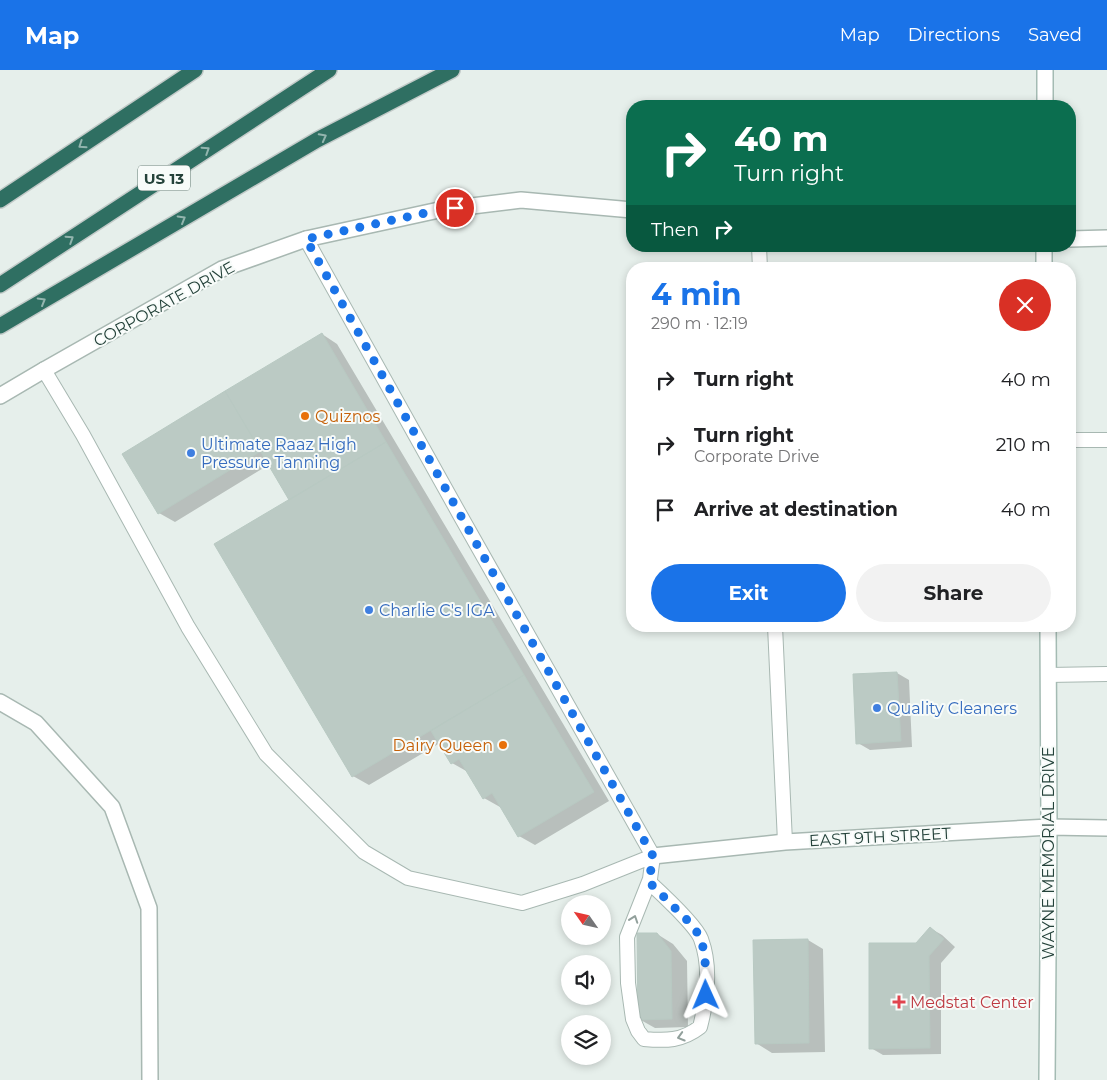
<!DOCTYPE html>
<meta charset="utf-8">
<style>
body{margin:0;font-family:Montserrat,sans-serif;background:#f2f2f2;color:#202124;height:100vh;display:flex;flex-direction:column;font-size:19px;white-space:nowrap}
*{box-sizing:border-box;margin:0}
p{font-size:16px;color:#757577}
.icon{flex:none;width:28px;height:28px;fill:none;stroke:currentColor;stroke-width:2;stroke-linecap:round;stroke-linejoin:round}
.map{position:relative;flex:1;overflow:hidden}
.panel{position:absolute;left:626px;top:192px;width:450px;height:370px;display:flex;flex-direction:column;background:#fff;border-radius:20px;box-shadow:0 2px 8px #0003}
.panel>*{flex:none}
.hud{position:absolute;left:626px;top:30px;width:450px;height:152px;border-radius:20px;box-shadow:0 2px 8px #0003;background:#0b6e4f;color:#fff;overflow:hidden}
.needle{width:32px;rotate:304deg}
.tools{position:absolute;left:561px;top:825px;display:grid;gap:10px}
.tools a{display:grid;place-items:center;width:50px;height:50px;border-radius:50%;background:#fff;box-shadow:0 2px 8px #0003;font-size:25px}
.pin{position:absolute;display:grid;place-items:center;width:42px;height:42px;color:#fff;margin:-21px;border:2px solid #fff;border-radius:50%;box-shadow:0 1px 5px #0007}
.me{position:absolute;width:55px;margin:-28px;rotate:359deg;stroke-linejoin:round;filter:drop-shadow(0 0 4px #0008)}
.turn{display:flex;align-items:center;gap:18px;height:105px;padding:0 25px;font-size:22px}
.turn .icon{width:65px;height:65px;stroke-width:2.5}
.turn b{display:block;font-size:35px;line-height:42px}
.then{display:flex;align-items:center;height:48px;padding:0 25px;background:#0003;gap:10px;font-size:19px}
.round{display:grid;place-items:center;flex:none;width:52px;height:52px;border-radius:26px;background:#f2f2f2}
.head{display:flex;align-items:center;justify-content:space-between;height:85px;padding:0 25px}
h1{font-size:30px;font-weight:700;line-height:38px;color:#1a73e8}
.primary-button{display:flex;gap:10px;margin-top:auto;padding:10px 25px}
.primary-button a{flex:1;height:58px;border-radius:30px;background:#1a73e8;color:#fff;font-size:20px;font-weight:700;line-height:58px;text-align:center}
.primary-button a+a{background:#f2f2f2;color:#202124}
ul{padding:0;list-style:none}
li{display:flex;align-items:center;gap:15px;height:65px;padding:0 25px}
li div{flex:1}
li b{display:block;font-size:19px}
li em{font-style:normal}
header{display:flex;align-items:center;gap:30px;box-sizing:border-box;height:70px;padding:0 25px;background:#1a73e8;color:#fff}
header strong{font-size:24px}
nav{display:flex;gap:28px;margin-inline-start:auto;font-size:18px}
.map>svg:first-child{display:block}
</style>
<header>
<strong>Map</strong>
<nav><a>Map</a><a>Directions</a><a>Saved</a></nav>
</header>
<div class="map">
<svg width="1107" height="1010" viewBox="0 0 1107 1010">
<rect width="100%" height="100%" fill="#e6efeb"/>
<path fill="#0003" d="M 322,264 L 337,274 L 609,731 L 535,775 L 519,766 L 501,736 L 500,737 L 484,728 L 468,702 L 452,693 L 440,673 L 369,715 L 353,706 L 216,475 L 291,430 L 270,394 L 175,452 L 159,443 Z
M 897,603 L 909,610 L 912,677 L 870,680 L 858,673 Z
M 930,858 L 942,865 L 955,877 L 941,893 L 941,984 L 883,985 L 871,978 L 916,874 Z
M 657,864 L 673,874 L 687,891 L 688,957 L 655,958 L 639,949 Z
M 808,870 L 823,879 L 825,982 L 772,983 L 756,973 Z"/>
<path fill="#bbcac4" stroke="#b8c9c2" d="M 322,263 L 386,372 L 289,430 L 225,321 Z
M 225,321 L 261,381 L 158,444 L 122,384 Z
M 386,372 L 524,605 L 352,707 L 214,474 Z
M 897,602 L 901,671 L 856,674 L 853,604 Z
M 524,605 L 594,722 L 518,767 L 492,723 L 483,729 L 459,689 L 451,694 L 431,661 Z
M 930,857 L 944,869 L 929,886 L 930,978 L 869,979 L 869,873 L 916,873 Z
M 637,863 L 657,863 L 671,881 L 672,949 L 638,950 Z
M 808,869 L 809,973 L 755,974 L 753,870 Z"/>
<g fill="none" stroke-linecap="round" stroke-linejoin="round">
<g stroke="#a8b8b2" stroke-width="16">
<path id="service" d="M 306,169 L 460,445 L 653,786 L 650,809 L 627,867 L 628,913 L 633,949 L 638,961 L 644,969 C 666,971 682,971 700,957 C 707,930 711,896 701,869 C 696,856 661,823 649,812
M 759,176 L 760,199
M 44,300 L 83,365 L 188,557 L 266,684 L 364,782 L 408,808 L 522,833 L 583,814 L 653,786
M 1070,370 L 1107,370
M 775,556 L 785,772
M 1048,605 L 1107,604"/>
</g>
<g stroke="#a8b8b2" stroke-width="18">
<path id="minor" d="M 44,300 L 222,199 L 306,169
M 0,632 L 36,653 L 112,737 L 149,838 L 150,1010
M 653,786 L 785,772 L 1049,757 L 1107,758"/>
</g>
<g stroke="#a8b8b2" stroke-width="18">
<path id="tertiary" d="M 306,169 L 439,140 L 521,130 L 632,140
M 1070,169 L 1107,168
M 0,326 L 44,300"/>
</g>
<g stroke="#a4bbb3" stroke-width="18">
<path id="secondary" d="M 1045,36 L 1045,0
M 1044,176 L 1044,199
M 1047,1010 L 1049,757 L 1048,556"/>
</g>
<g stroke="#c2cac8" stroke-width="18">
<path id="motorway" d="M 0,130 L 195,0
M 0,215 L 329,0
M 0,256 L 317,70 L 452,0"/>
</g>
<use href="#service" stroke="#fff" stroke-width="14"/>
<use href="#minor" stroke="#fff" stroke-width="15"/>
<use href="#tertiary" stroke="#fff" stroke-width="15"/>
<use href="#secondary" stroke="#fff" stroke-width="15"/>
<use href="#motorway" stroke="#2f6f62" stroke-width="15"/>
</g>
<defs><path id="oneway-chevron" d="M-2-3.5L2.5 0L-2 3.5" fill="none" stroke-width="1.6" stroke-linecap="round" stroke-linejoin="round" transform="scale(1.25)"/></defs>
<g stroke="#93b5ae">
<use href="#oneway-chevron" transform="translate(323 67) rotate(-28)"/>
<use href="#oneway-chevron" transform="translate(82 75) rotate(146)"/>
<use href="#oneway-chevron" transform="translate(206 80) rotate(-33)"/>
<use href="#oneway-chevron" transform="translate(182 149) rotate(-30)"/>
<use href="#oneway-chevron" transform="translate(70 169) rotate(-33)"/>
<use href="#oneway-chevron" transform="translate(42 231) rotate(-30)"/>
</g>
<g stroke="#92a09c">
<use href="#oneway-chevron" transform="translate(634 849) rotate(-71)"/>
<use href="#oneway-chevron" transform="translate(681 967) rotate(164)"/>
</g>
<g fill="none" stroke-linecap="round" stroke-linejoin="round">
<path stroke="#1a73e8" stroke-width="9" stroke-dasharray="0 16.2" d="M 455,138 L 439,140 L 306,169 L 476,473 L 653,786 L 649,812 L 691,854 L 701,868 L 705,887 L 706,925"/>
</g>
<g fill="#e8710a" stroke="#f7fbf9" stroke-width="2">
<circle cx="305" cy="346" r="5"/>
<circle cx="503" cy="675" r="5"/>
</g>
<g fill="#3f7fe0" stroke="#f7fbf9" stroke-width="2">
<circle cx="191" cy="383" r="5"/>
<circle cx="369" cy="540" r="5"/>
<circle cx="877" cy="638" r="5"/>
</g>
<path fill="#e0444e" stroke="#f7fbf9" stroke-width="2" d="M896.5 924.5h5v5h5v5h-5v5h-5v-5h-5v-5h5z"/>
<g text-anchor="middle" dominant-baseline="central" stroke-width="4" stroke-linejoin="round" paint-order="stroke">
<rect fill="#f7fbf9" stroke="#637a73" stroke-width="1" x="138" y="95.5" width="52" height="25" rx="4"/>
<g font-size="15" font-weight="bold" fill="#24423a">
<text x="164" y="108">US 13</text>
</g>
<g font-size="16" fill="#24423a" stroke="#f7fbf9">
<text transform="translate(164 234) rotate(-29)">CORPORATE DRIVE</text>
<text transform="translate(880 767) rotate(-3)">EAST 9TH STREET</text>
<text transform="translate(1048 783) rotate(-90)">WAYNE MEMORIAL DRIVE</text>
</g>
<g font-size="16" fill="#c56008" stroke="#f7fbf9" text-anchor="start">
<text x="315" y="346">Quiznos</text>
<text x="493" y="675" text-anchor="end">Dairy Queen</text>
</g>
<g font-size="16" fill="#366cbe" stroke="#f7fbf9" text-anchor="start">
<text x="201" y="374">Ultimate Raaz High<tspan x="201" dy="18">Pressure Tanning</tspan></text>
<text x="379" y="540">Charlie C's IGA</text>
<text x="887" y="638">Quality Cleaners</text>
</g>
<g font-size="16" fill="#be3a42" stroke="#f7fbf9" text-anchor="start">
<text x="910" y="932">Medstat Center</text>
</g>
</g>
</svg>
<div class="tools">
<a><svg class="needle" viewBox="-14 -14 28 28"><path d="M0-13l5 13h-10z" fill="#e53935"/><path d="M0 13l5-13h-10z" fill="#757577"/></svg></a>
<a><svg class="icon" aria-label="sound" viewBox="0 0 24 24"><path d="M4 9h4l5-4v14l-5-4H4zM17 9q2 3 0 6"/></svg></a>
<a><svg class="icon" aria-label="layers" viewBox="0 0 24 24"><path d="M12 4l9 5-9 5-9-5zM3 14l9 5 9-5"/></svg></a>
</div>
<div class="pin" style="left:455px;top:138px;background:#d93025"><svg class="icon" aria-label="arrive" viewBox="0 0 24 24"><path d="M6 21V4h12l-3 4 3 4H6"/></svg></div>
<svg class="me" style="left:706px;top:925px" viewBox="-20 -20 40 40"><path d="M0-17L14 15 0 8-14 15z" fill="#1a73e8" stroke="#fff" stroke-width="4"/></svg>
<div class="hud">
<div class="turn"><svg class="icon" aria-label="right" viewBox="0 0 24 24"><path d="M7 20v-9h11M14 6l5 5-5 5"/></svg><div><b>40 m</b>Turn right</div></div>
<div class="then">Then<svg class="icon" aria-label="right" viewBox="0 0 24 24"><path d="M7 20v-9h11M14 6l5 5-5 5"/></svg></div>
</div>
<section class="panel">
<div class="head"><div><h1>4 min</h1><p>290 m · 12:19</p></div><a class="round" style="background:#d93025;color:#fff"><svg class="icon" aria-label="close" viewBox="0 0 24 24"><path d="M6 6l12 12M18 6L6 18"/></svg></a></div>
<ul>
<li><svg class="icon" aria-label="right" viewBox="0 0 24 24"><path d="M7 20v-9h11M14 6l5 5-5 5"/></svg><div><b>Turn right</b></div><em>40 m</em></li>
<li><svg class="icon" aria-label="right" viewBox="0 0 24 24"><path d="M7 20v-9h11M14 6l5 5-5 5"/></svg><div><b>Turn right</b><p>Corporate Drive</p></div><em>210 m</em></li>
<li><svg class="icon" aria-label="arrive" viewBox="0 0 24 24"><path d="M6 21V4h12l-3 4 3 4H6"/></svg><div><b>Arrive at destination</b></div><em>40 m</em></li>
</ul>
<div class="primary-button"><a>Exit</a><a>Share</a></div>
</section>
</div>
